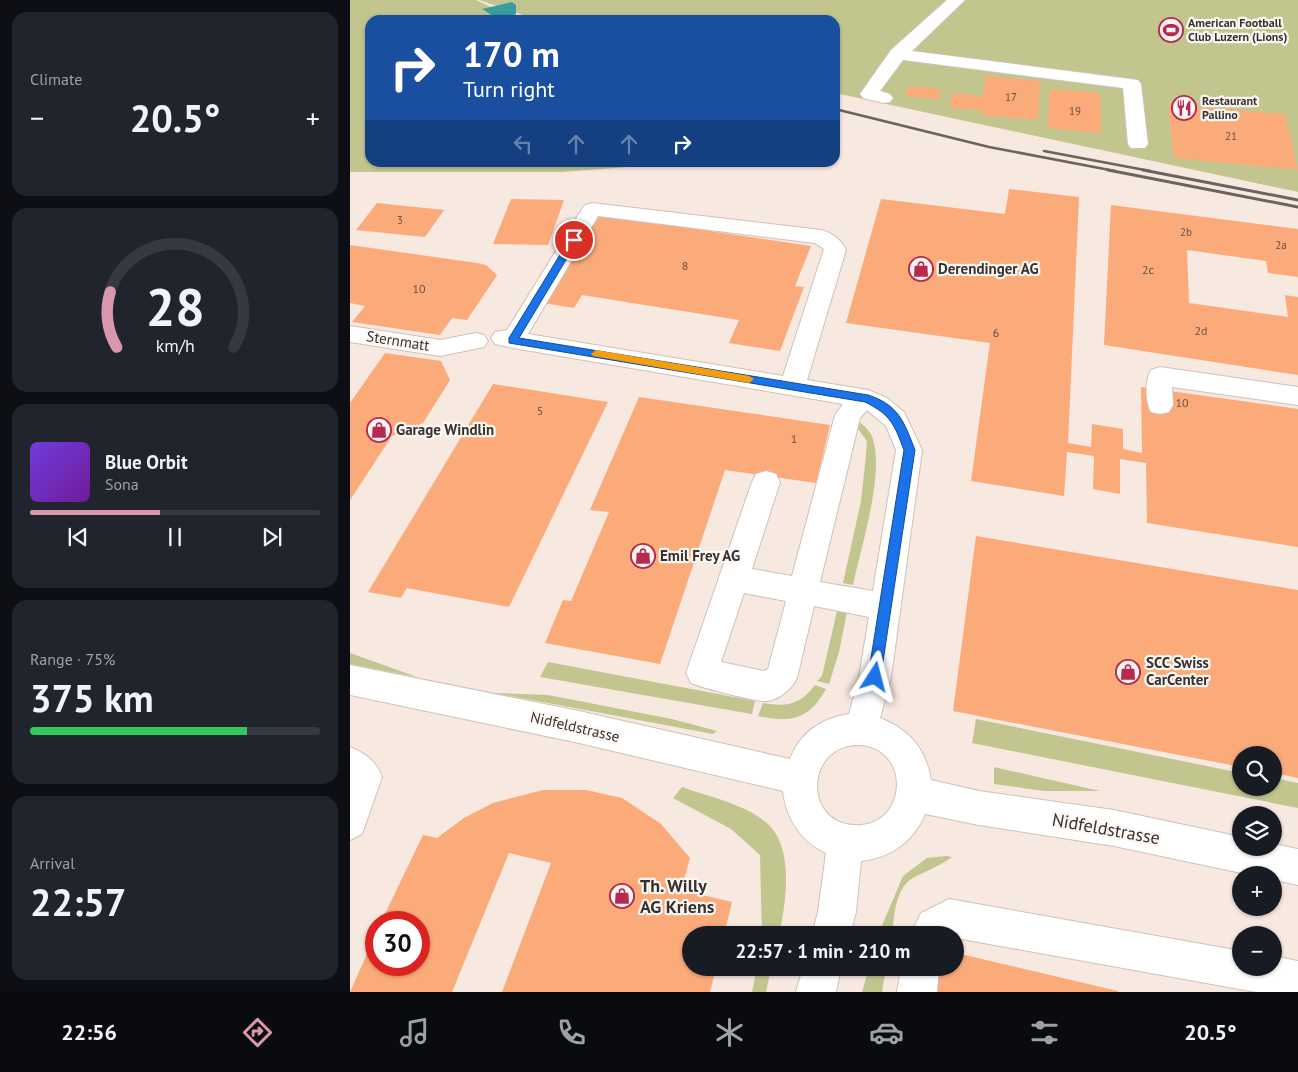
<!DOCTYPE html>
<html lang="en">
<head>
<meta charset="utf-8">
<style>
  :root { --surface:#171b24; --page:#20242c; --text:#f1f3f6; --muted:#9ea1a6; --line:#363941; --accent:#d898ab }
  body { margin:0; font-family:"PT Sans",sans-serif; background:var(--page); color:var(--text); height:100vh; display:flex; flex-direction:column; font-size:19px; white-space:nowrap }
  * { box-sizing:border-box; margin:0 }
  p { font-size:16px; color:var(--muted) }
  .icon { flex:none; width:28px; height:28px; fill:none; stroke:currentColor; stroke-width:2; stroke-linecap:round; stroke-linejoin:round }
  .map { position:relative; flex:1; overflow:hidden }
  .drawer { display:flex; flex-direction:column; gap:12px; padding:12px; background:#0d0f14; width:350px }
  .drawer>* { flex:none }
  .guide { position:absolute; left:15px; top:15px; width:475px; height:152px; border-radius:15px; box-shadow:0 1px 4px #0004; background:#1a4fa0; color:#fff; overflow:hidden }
  .tools { position:absolute; left:882px; top:746px; display:grid; gap:10px }
  .tools a { display:grid; place-items:center; width:50px; height:50px; border-radius:50%; background:var(--surface); box-shadow:0 1px 4px #0004; font-size:25px }
  .speed { position:absolute; left:15px; top:911px; display:flex; gap:10px; font-size:25px; font-weight:700; text-align:center }
  .speed>* { display:grid; place-content:center; width:65px; height:65px; border-radius:50%; background:var(--surface); box-shadow:0 1px 4px #0004; line-height:1 }
  .speed .limit { border:8px solid #d22; background:#fff; color:#111 }
  .pin { position:absolute; display:grid; place-items:center; width:42px; height:42px; color:#fff; margin:-21px; border:2px solid #fff; border-radius:50%; box-shadow:0 1px 5px #0007 }
  .me { position:absolute; width:55px; margin:-28px; rotate:9deg; stroke-linejoin:round; filter:drop-shadow(0 0 4px #0008) }
  .turn { display:flex; align-items:center; gap:18px; height:105px; padding:0 15px; font-size:22px }
  .turn .icon { width:65px; height:65px; stroke-width:2.5 }
  .turn b { display:block; font-size:35px; line-height:42px }
  .lanes { display:flex; align-items:center; height:48px; padding:0 15px; background:#0003; justify-content:center; gap:25px; direction:ltr }
  .lanes .off { opacity:.35 }
  .big { font-size:38px; font-weight:600; line-height:1.1 }
  .drawer .tile { flex:1; display:flex; flex-direction:column; justify-content:center; gap:8px; min-width:0; padding:0 18px; border-radius:15px; background:var(--page) }
  .drawer .dial { align-items:center; gap:0 }
  .dial svg { height:130px; overflow:visible; fill:none; stroke:var(--line); stroke-width:7; stroke-linecap:round; text-anchor:middle }
  .dial text { fill:var(--text); stroke:none }
  .song { display:flex; align-items:center; gap:15px }
  .cover { width:60px; height:60px; border-radius:8px; background:linear-gradient(135deg,hsl(260 70% 55%),hsl(280 70% 35%)) }
  .played { height:5px; border-radius:2px; background:linear-gradient(90deg,var(--accent) 45%,var(--line) 45%) }
  .keys { display:flex; justify-content:space-around; direction:ltr }
  .heat { display:flex; justify-content:space-between; align-items:center; font-size:28px; direction:ltr }
  .charge { height:8px; border-radius:4px; background:linear-gradient(90deg,#34c759 75%,var(--line) 0) }
  .trip { position:absolute; left:332px; top:926px; width:282px; height:50px; border-radius:25px; background:var(--surface); box-shadow:0 1px 4px #0004; font-weight:600; line-height:50px; text-align:center }
  .tab-bar { display:flex; height:80px; justify-content:space-around; align-items:center; background:#090b0e; color:var(--muted) }
  .tab-bar .icon { width:35px; height:35px }
  .tab-bar .selected { color:var(--accent) }
  .tab-bar b { font-size:22px; color:var(--text) }
  main { display:flex; flex:1; min-height:0 }
  .map>svg:first-child { display:block }
  .green { fill:#c2c68e }
  .water { fill:#399e9e }
  .building { fill:#fbaa7a }
  .lines { fill:none; stroke-linecap:round; stroke-linejoin:round }
  .minor-casing { stroke:#cfc1b9; stroke-width:2 }
  .minor { fill:#fff; fill-rule:evenodd }
  .rail-far1 { stroke:#6b635f; stroke-width:2.5 }
  .rail { stroke:#6b635f; stroke-width:3 }
  .route { fill:#1a73e8; stroke:#114b97 }
  .slow { fill:#f59e0b }
  .labels { text-anchor:middle; stroke-width:4.5; stroke-linejoin:round; paint-order:stroke }
  .far-number-label { font-size:11px; fill:#685042 }
  .far-poi-label { font-size:12px; font-weight:bold; fill:#37322f; stroke:#fdf7f4; text-anchor:start }
  .number-label { font-size:12px; fill:#685042 }
  .poi-label { font-size:15px; font-weight:bold; fill:#37322f; stroke:#fdf7f4; text-anchor:start }
  .street-label { font-size:15px; fill:#37322f; stroke:#fdf7f4 }
  .near-street-label { font-size:18px; fill:#37322f; stroke:#fdf7f4 }
  .near-poi-label { font-size:18px; font-weight:bold; fill:#37322f; stroke:#fdf7f4; text-anchor:start }
</style>
</head>
<body>
<main>
<section class="drawer">
<div class="tile"><p>Climate</p>
<div class="heat"><a>−</a><b class="big">20.5°</b><a>+</a></div>
</div>
<div class="tile dial"><svg viewBox="0 0 100 80">
<path d="M14 69A42 42 0 1 1 86 69"/>
<path d="M14 69A42 42 0 0 1 10 35" stroke="#d898ab"/>
<text x="50" y="56" font-size="32" font-weight="700">28</text>
<text x="50" y="72" font-size="11">km/h</text>
</svg></div>
<div class="tile">
<div class="song"><i class="cover"></i><div><b>Blue Orbit</b><p>Sona</p></div></div>
<div class="played"></div>
<div class="keys"><svg class="icon" aria-label="previous" viewBox="0 0 24 24"><path d="M18 5L8 12l10 7zM5 5v14"/></svg><svg class="icon" aria-label="pause" viewBox="0 0 24 24"><path d="M8 5v14M16 5v14"/></svg><svg class="icon" aria-label="next" viewBox="0 0 24 24"><path d="M6 5l10 7-10 7zM19 5v14"/></svg></div>
</div>
<div class="tile"><p>Range · 75%</p><b class="big">375 km</b><div class="charge"></div></div>
<div class="tile"><p>Arrival</p><b class="big">22:57</b></div>
</section>
<div class="map">
<svg width="948" height="992" viewBox="0 0 948 992">
  <rect width="100%" height="100%" fill="#f7e8e0"/>
  <g class="green">
    <polygon points="0,0 126,0 169,20 20,20 20,162 331,163 211,172 0,172"/>
    <polygon points="129,0 948,0 948,192 485,93 485,20 188,20"/>
    <path d="M508 421C515 426 520 431 523 439 534 476 511 547 503 585L493 583 511 501 516 455 517 441 505 425Z"/>
    <polygon points="487,611 497,612 489,652 479,684 467,681 472,676"/>
    <polygon points="0,653 67,677 0,664"/>
    <polygon points="198,662 405,701 402,714 190,677"/>
    <path d="M465 685 476 689C459 720 440 723 408 716L413 703C437 707 450 705 465 685Z"/>
    <polygon points="144,693 198,695 322,719 367,731 363,734"/>
    <polygon points="626,719 891,773 891,788 924,788 924,778 948,783 948,808 622,743"/>
    <polygon points="644,767 750,791 694,791 644,784"/>
    <path d="M332 787C359 797 397 804 419 825 444 850 436 903 429 935H412L410 855 381 829 323 798Z"/>
    <path d="M596 856 602 857C589 867 574 871 560 880 545 891 544 918 542 935H528L553 876 577 858Z"/>
    <polygon points="407,968 421,968 416,992 402,992"/>
    <polygon points="519,968 536,968 532,992 512,992"/>
  </g>
  <path class="water" d="M162 2 166 5V14C147 24 148 18 132 9Z"/>
  <g class="building">
    <polygon points="636,76 690,81 688,120 631,115 632,110 600,108 603,93 633,96"/>
    <polygon points="558,86 590,89 589,99 556,96"/>
    <polygon points="700,89 750,93 751,133 698,128"/>
    <polygon points="818,104 935,114 948,170 824,158"/>
    <polygon points="659,189 729,197 718,443 741,447 742,424 773,429 773,449 792,453 791,387 948,409 948,547 797,523 796,463 770,459 770,494 743,489 744,456 717,452 714,496 621,481 640,343 496,323 531,199 655,214"/>
    <polygon points="161,199 214,200 198,245 143,244"/>
    <polygon points="27,203 94,210 75,237 6,230"/>
    <polygon points="761,205 948,229 948,277 918,273 916,261 837,250 839,303 938,317 935,295 948,297 948,375 754,345"/>
    <polygon points="250,215 461,246 445,286 454,287 430,351 379,343 389,320 232,295 224,308 193,303"/>
    <polygon points="0,245 127,263 136,265 147,275 117,320 102,318 90,335 2,322 15,306 0,303"/>
    <polygon points="35,353 91,361 100,380 73,423 42,436 0,500 0,403"/>
    <polygon points="143,384 258,402 159,607 57,588 51,598 18,592"/>
    <polygon points="289,397 480,425 466,483 375,470 310,664 195,643 213,600 221,601 259,512 240,510"/>
    <polygon points="626,536 948,590 948,778 924,773 924,755 891,755 891,767 603,711"/>
    <polygon points="193,790 236,790 272,798 311,824 340,858 331,890 382,902 374,935 341,935 341,968 366,968 360,992 152,992 201,863 159,853 102,992 0,992 26,934 26,965 69,965 69,922 31,922 73,835 87,838 114,818 143,803"/>
    <polygon points="606,953 768,991 768,992 584,992 587,968 606,968"/>
  </g>
  <g class="lines">
    <defs>
      <g id="minor">
        <polygon points="597,0 615,0 562,51 788,80 791,84 798,144 795,148 781,148 778,144 773,88 553,60 530,91 540,94 543,98 540,102 534,103 513,98 510,94 541,50"/>
        <path d="M242 203 471 230C482 233 491 239 496 250L457 380 518 390 537 398 554 412 572 450 541 677 530 718C559 729 576 749 581 780L629 791 764 810 891 837V848H924V844L948 849V885L924 880V875H901L764 846 629 825 575 814C564 841 541 858 511 861L506 912 500 935H462L468 912 476 853C451 842 436 818 433 791L229 743 0 695V665L229 711 440 759C450 733 471 718 499 714L509 677 519 617 464 606 447 678C442 689 430 699 417 701 406 702 353 688 341 683L336 673 402 482 406 474 416 471 426 474 430 482 402 569 442 576 485 415 493 404 163 348 145 344 141 338 145 332 157 330 232 209 235 205ZM248 216 465 243 474 249 433 376 178 334ZM517 410 536 426 546 450 523 591 470 582 510 418ZM394 593 436 601 418 669 414 671 371 662ZM511 745C563 750 557 829 503 825 451 821 457 742 511 745Z"/>
        <polygon points="0,326 90,340 126,333 134,335 138,341 134,347 90,356 0,342"/>
        <path d="M810 367 948 387V405L822 387 823 405 819 412 810 414 801 412C795 401 795 380 801 370Z"/>
        <path d="M0 747C16 754 26 761 32 777L12 834 0 840Z"/>
        <polygon points="599,899 891,951 891,968 924,968 924,956 948,961 948,992 906,992 606,938 606,935 560,935 571,913"/>
        <polygon points="453,968 491,968 486,992 446,992"/>
        <polygon points="551,968 589,968 587,992 547,992"/>
      </g>
    </defs>
    <use href="#minor" class="minor-casing"/>
    <use href="#minor" class="minor"/>
    <g class="rail-far1">
      <polyline points="485,109 639,147 765,171"/>
      <polyline points="694,151 800,171"/>
    </g>
    <g class="rail">
      <polyline points="758,170 948,207"/>
      <polyline points="793,170 948,200"/>
    </g>
  </g>
  <path class="route" d="M224 237 228 240 169 338 518 395C549 405 554 422 565 450L530 681 525 683 520 681 518 677 554 450C544 424 541 415 515 402L159 343V338L219 240Z"/>
  <polygon class="slow" points="246,350 399,376 404,379 399,383 243,356 241,354"/>
  <defs>
    <symbol id="stadium-ring" viewBox="-11 -11 22 22"><circle r="9.5" fill="#fdf7f4" stroke="#b9294f" stroke-width="1.5"/><path d="M0-5a6.5 5 0 1 0 0 10a6.5 5 0 1 0 0-10ZM-3.5-1.8h7v3.6h-7Z" fill="#b9294f"/></symbol>
    <symbol id="restaurant-ring" viewBox="-11 -11 22 22"><circle r="9.5" fill="#fdf7f4" stroke="#b9294f" stroke-width="1.5"/><path d="M-5-6h1v4h1v-4h1v4h1v-4h1v5L-1.5 .5V6h-2V.5L-5-1ZM5-6V6H3V1.5H1.5Q1.5-4 5-6Z" fill="#b9294f"/></symbol>
    <symbol id="shop-ring" viewBox="-11 -11 22 22"><circle r="9.5" fill="#fdf7f4" stroke="#b9294f" stroke-width="1.5"/><path d="M-5-2.5h2.3a2.7 3.5 0 0 1 5.4 0H5L5.5 6h-11ZM-1.5-2.5h3a1.5 2.3 0 0 0-3 0Z" fill="#b9294f"/></symbol>
  </defs>
  <g fill-rule="evenodd">
    <use href="#stadium-ring" x="807" y="16" width="28" height="28"/>
    <use href="#restaurant-ring" x="820" y="94" width="28" height="28"/>
    <use href="#shop-ring" x="557" y="255" width="28" height="28"/>
    <use href="#shop-ring" x="15" y="416" width="28" height="28"/>
    <use href="#shop-ring" x="279" y="542" width="28" height="28"/>
    <use href="#shop-ring" x="764" y="658" width="28" height="28"/>
    <use href="#shop-ring" x="258" y="882" width="28" height="28"/>
  </g>
  <g class="labels">
    <g class="far-number-label">
      <text x="661" y="101">17</text>
      <text x="725" y="115">19</text>
      <text x="881" y="140">21</text>
      <text x="50" y="224">3</text>
      <text x="836" y="236">2b</text>
      <text x="931" y="249">2a</text>
    </g>
    <g class="far-poi-label">
      <text x="838" y="27">American Football<tspan x="838" dy="14">Club Luzern (Lions)</tspan></text>
      <text x="852" y="105">Restaurant<tspan x="852" dy="14">Pallino</tspan></text>
    </g>
    <g class="number-label">
      <text x="335" y="270">8</text>
      <text x="798" y="274">2c</text>
      <text x="69" y="293">10</text>
      <text x="851" y="335">2d</text>
      <text x="646" y="337">6</text>
      <text x="832" y="407">10</text>
      <text x="190" y="415">5</text>
      <text x="444" y="443">1</text>
    </g>
    <g class="poi-label">
      <text x="588" y="274">Derendinger AG</text>
      <text x="46" y="435">Garage Windlin</text>
      <text x="310" y="561">Emil Frey AG</text>
      <text x="796" y="668">SCC Swiss<tspan x="796" dy="17">CarCenter</tspan></text>
    </g>
    <g class="street-label">
      <text transform="translate(48 341) rotate(9)" y="5">Sternmatt</text>
      <text transform="translate(225 727) rotate(13)" y="5">Nidfeldstrasse</text>
    </g>
    <g class="near-street-label">
      <text transform="translate(756 829) rotate(10)" y="6">Nidfeldstrasse</text>
    </g>
    <g class="near-poi-label">
      <text x="290" y="892">Th. Willy<tspan x="290" dy="21">AG Kriens</tspan></text>
    </g>
  </g>
</svg>
<div class="tools">
<a><svg class="icon" aria-label="search" viewBox="0 0 24 24"><circle cx="10" cy="10" r="6"/><path d="M15 15l6 6"/></svg></a>
<a><svg class="icon" aria-label="layers" viewBox="0 0 24 24"><path d="M12 4l9 5-9 5-9-5zM3 14l9 5 9-5"/></svg></a>
<a>+</a>
<a>−</a>
</div>
<div class="speed"><div class="limit">30</div></div>
<div class="pin" style="left:224px;top:240px;background:#d93025"><svg class="icon" aria-label="arrive" viewBox="0 0 24 24"><path d="M6 21V4h12l-3 4 3 4H6"/></svg></div>
<svg class="me" style="left:525px;top:677px" viewBox="-20 -20 40 40"><path d="M0-17L14 15 0 8-14 15z" fill="#1a73e8" stroke="#fff" stroke-width="4"/></svg>
<div class="trip">22:57 · 1 min · 210 m</div>
<div class="guide">
<div class="turn"><svg class="icon" aria-label="right" viewBox="0 0 24 24"><path d="M7 20v-9h11M14 6l5 5-5 5"/></svg><div><b>170 m</b>Turn right</div></div>
<div class="lanes"><svg class="icon off" aria-label="left" viewBox="0 0 24 24"><path d="M17 20v-9H6M10 6l-5 5 5 5"/></svg><svg class="icon off" aria-label="ahead" viewBox="0 0 24 24"><path d="M12 20V5M6 11l6-6 6 6"/></svg><svg class="icon off" aria-label="ahead" viewBox="0 0 24 24"><path d="M12 20V5M6 11l6-6 6 6"/></svg><svg class="icon" aria-label="right" viewBox="0 0 24 24"><path d="M7 20v-9h11M14 6l5 5-5 5"/></svg></div>
</div>
</div>
</main>
<nav class="tab-bar">
<b>22:56</b>
<svg class="icon selected" aria-label="directions" viewBox="0 0 24 24"><path d="M12 3l9 9-9 9-9-9zM9 14v-3h6M13 9l2 2-2 2"/></svg>
<svg class="icon" aria-label="music" viewBox="0 0 24 24"><path d="M9 18V5l10-2v13"/><circle cx="6" cy="18" r="3"/><circle cx="16" cy="16" r="3"/></svg>
<svg class="icon" aria-label="phone" viewBox="0 0 24 24"><path d="M5 4h4l2 5-3 2q2 4 5 5l2-3 5 2v4C11 20 4 13 5 4z"/></svg>
<svg class="icon" aria-label="climate" viewBox="0 0 24 24"><path d="M12 3v18M4 7l16 10M4 17L20 7"/></svg>
<svg class="icon" aria-label="car" viewBox="0 0 24 24"><path d="M5 17H2v-5l4-1 3-4h7l3 4 3 1v5h-3M9 17h6M6 11h13"/><circle cx="7" cy="17" r="2"/><circle cx="17" cy="17" r="2"/></svg>
<svg class="icon" aria-label="filters" viewBox="0 0 24 24"><path d="M4 7h16M4 17h16"/><circle cx="9" cy="7" r="2"/><circle cx="15" cy="17" r="2"/></svg>
<b>20.5°</b>
</nav>
</body>
</html>
